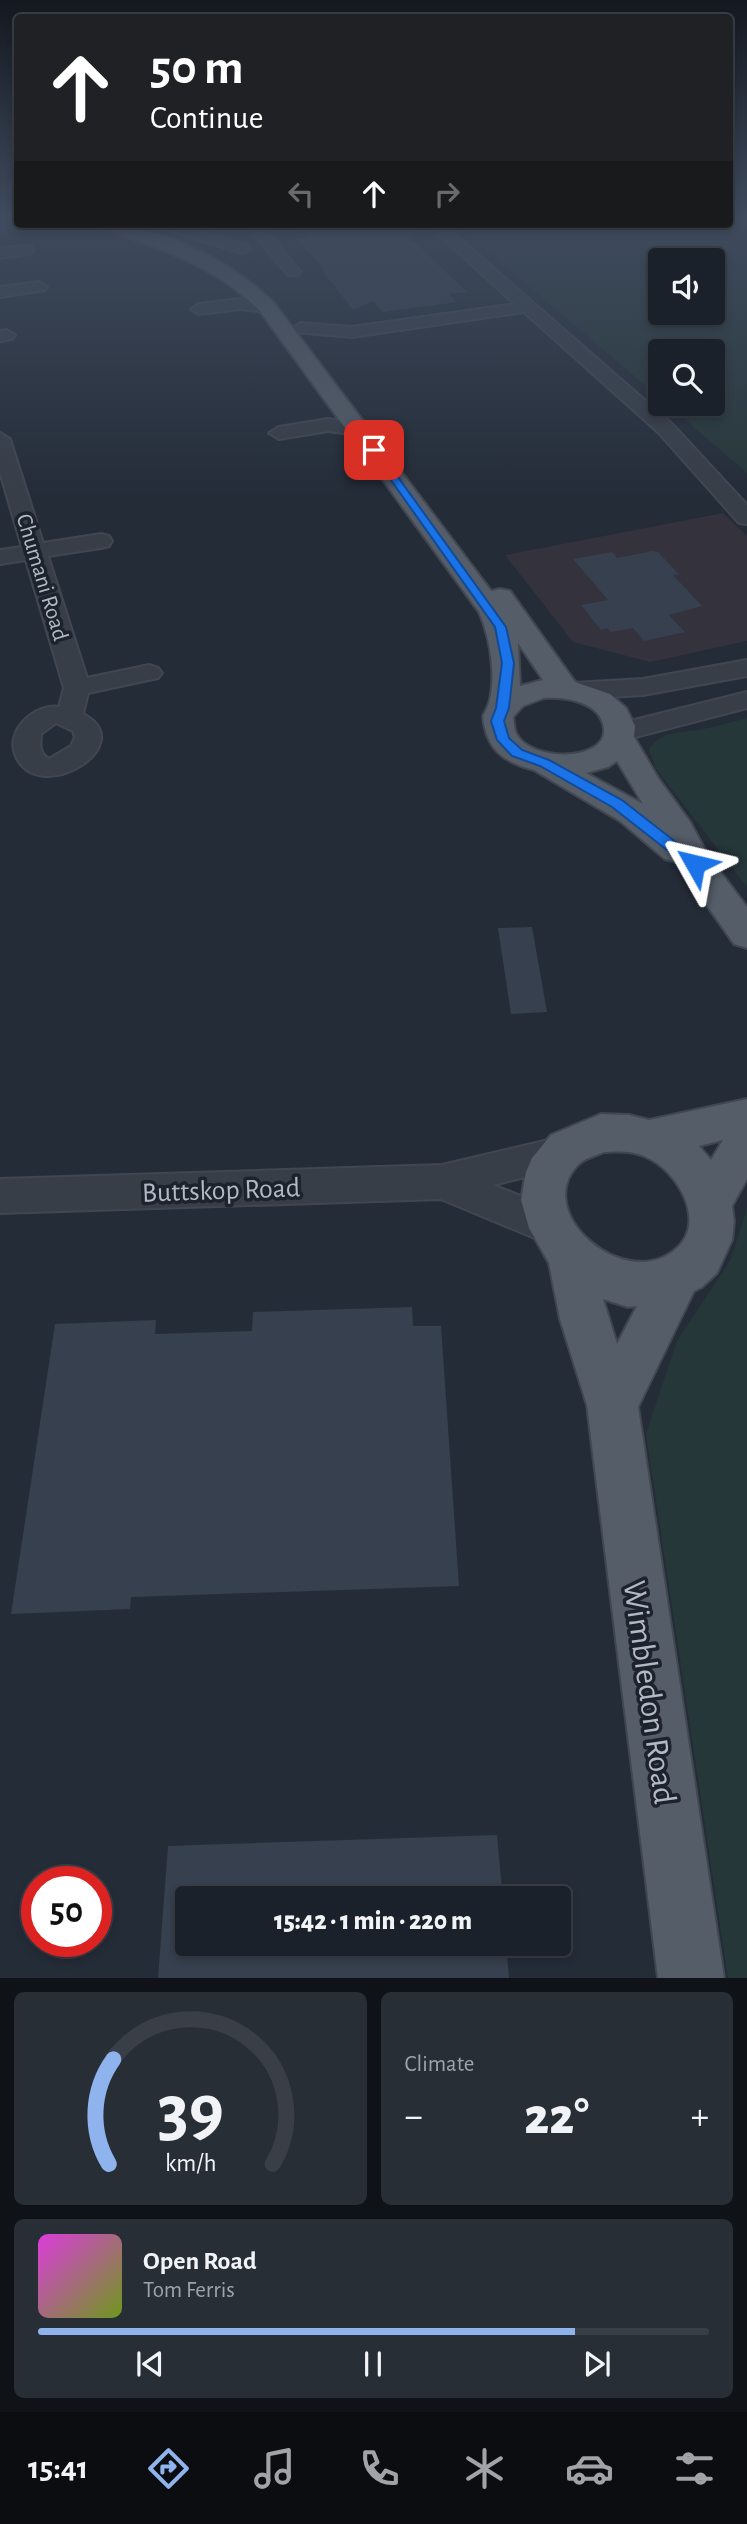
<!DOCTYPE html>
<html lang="en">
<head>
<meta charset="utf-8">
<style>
  :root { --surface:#1b212a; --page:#282e36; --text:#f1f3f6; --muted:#a0a3a8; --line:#393e47; --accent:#8eb3ed }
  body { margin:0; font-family:"Alegreya Sans",sans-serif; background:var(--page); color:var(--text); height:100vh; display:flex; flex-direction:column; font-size:26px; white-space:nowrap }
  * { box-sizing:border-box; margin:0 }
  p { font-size:23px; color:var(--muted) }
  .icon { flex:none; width:38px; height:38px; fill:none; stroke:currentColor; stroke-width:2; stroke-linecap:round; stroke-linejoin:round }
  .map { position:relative; height:1978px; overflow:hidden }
  .details { display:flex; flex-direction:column; gap:14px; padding:14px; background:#0f1217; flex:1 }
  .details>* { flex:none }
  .guide { position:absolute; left:14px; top:14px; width:719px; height:214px; border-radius:7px; box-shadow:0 4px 10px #0003,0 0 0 2px var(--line); background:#202124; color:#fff; overflow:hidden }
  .controls { position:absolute; left:648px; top:248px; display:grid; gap:14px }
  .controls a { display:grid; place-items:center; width:77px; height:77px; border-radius:7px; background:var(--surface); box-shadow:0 4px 10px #0003,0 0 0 2px var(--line); font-size:35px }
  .speed { position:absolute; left:21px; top:1866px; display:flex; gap:14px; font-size:35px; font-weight:700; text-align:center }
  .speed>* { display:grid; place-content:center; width:91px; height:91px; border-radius:50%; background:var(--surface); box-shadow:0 4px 10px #0003,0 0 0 2px var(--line); line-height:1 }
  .speed .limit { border:10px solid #d22; background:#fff; color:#111 }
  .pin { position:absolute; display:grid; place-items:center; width:60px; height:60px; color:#fff; margin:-30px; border-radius:14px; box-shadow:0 4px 10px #0006 }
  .me { position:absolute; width:77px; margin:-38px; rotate:307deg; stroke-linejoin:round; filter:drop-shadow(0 0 5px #0008) }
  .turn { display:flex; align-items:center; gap:24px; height:147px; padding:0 21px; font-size:32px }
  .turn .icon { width:91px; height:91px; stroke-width:2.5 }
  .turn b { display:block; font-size:49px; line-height:60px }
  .lanes { display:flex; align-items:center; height:66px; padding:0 21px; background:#0003; justify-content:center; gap:35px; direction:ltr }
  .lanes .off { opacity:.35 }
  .big { font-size:52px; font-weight:800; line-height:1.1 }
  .details .tile { flex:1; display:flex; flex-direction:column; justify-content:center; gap:10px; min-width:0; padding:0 24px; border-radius:10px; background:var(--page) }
  .details .dial { align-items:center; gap:0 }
  .dial svg { height:182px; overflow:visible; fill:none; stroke:var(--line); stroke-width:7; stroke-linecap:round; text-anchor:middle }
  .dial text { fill:var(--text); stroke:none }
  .song { display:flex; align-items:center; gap:21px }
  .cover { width:84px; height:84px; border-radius:10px; background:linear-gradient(135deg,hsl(300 70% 55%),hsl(80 70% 35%)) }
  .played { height:7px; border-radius:4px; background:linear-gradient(90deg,var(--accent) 80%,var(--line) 80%) }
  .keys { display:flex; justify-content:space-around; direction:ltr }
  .heat { display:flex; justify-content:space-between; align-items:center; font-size:38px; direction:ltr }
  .details .tiles { flex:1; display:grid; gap:14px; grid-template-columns:1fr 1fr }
  .tile:last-child { grid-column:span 2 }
  .trip { position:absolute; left:175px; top:1886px; width:396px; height:70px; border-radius:7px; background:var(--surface); box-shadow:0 4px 10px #0003,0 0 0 2px var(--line); font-weight:800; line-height:70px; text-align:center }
  .tab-bar { display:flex; height:112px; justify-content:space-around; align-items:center; background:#0b0d11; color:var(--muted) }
  .tab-bar .icon { width:49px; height:49px }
  .tab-bar .current { color:var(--accent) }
  .tab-bar b { font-size:32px; color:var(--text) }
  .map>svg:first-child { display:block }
  .medical { fill:#33323d }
  .green { fill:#263739; fill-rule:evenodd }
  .building { fill:#36404e }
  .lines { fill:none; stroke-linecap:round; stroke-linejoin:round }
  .minor-casing { stroke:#404751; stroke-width:4 }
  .major-casing { stroke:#404751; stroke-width:4 }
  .minor { fill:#373e48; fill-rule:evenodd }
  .major { fill:#555d68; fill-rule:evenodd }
  .route { fill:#1a73e8; stroke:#114b97; stroke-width:2 }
  .labels { text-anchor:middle; stroke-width:7; stroke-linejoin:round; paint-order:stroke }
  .far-street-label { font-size:23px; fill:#b2b9c4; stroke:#1d232d }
  .street-label { font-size:28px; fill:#b2b9c4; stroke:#1d232d }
  .near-street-label { font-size:33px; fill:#b2b9c4; stroke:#1d232d }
</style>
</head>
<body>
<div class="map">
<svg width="747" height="1978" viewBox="0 0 747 1978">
  <rect width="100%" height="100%" fill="#242c38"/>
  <polygon class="medical" points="723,513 747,536 747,641 650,662 573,642 505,555"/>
  <g class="green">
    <path d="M730 220H747V473L667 404H712V352H660V398L456 224H730ZM660 261H712V313H660Z"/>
    <path d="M747 718V887L656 769 649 749C662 731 679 733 698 730 715 727 731 722 747 718Z"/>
    <polygon points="747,1209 747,1978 728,1978 646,1434 677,1341 730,1261"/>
  </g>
  <g class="building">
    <polygon points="297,224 411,224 412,240 467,292 449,294 457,302 383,312 373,301 353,310 321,269 323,268 297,239 309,237"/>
    <polygon points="652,551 658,552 679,574 673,575 702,606 669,615 685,632 644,641 633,628 611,632 607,628 601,630 581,605 608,600 573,559 612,552 617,558"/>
    <polygon points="532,927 547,1012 511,1014 498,928"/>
    <polygon points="412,1307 413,1326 441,1326 459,1586 131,1597 130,1609 11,1614 55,1324 156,1320 155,1334 252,1331 253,1312"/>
    <polygon points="497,1835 503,1899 187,1899 187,1944 506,1944 509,1978 158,1978 168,1846"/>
  </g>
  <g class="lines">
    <defs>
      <g id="minor">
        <polygon points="158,224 180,224 248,246 250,249 243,253 238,252 160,227"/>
        <polygon points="246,224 261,224 298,269 301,272 298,275 288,275"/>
        <polygon points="427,224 443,224 673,425 747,505 747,524 739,523 659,433 524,312 352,337 295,332 293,328 301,323 352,327 515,304"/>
        <polygon points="27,246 32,247 34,250 32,253 0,258 0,248"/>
        <polygon points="39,282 47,287 45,290 0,297 0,287"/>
        <polygon points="239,299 267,302 275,307 267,312 239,309 199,314 191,309 199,304"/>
        <polygon points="6,330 15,335 12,339 0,341 0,331"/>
        <polygon points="328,419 359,423 369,429 359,435 328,431 279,439 269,433 279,427"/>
        <path d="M0 433 10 439 43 543 101 534 109 536 112 541 109 546 101 548 48 556 87 678 149 665 158 668 162 673 158 678 88 693 83 714C143 745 36 810 15 754 6 730 35 703 59 707L64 688 26 560 0 564V550L22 547 0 472ZM56 723 73 731 75 737 71 746 49 759C39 753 40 745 41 734Z"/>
        <polygon points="747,660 747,676 643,695 574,699 565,697 561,691 565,685 574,683 643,679"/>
        <polygon points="747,692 747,708 620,741 610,738 607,732 610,726"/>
        <polygon points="561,1137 574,1141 580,1153 574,1165 493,1185 563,1213 569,1226 563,1239 549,1244 441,1199 0,1213 0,1179 442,1165"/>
      </g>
      <g id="major">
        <path d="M98 224C159 224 231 261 274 303L491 591 500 589 510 591 575 682 610 694 626 708 635 726 634 737 658 778 690 822 709 857 747 907V948L734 944 677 862 665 859 620 821 534 770C503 762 486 749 483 716 500 690 491 639 479 612L260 311C216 266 159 247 100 228ZM518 643 543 680 520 686ZM544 698C564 697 597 701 603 724 605 731 604 739 598 744 581 761 527 757 516 733 514 729 514 722 513 717L523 706ZM617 761 643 804 586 773 608 767Z"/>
        <path d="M747 1099V1179L732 1206 734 1221 732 1240 717 1273 702 1287 694 1291 638 1407 724 1978H658L587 1405 560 1319 549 1263 529 1228 521 1200 526 1172 532 1158 551 1135 601 1114 629 1115 649 1120ZM723 1140 711 1160 699 1146ZM604 1152C618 1151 634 1151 646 1157 677 1170 707 1221 677 1248 626 1295 528 1211 580 1163 586 1158 597 1155 604 1152ZM603 1299 628 1307 637 1306 617 1344Z"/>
      </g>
    </defs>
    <use href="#minor" class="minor-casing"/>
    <use href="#major" class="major-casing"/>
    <use href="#minor" class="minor"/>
    <use href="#major" class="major"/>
  </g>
  <linearGradient id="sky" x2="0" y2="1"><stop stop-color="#14181f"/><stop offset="0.44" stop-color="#3f4b5e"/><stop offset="1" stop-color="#3f4b5e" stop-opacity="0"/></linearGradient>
  <rect width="747" height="496" fill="url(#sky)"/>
  <polygon class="route" points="371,448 377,448 506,627 514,663 509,708 504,721 509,738 522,750 549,760 622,800 700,861 702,864 700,868 690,868 612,807 540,766 512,756 497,740 491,721 496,708 502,663 495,627 371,452"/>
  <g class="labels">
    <g class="far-street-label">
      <text transform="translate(43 577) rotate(73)" y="8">Chumani Road</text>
    </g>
    <g class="street-label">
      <text transform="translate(221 1189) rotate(-2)" y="10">Buttskop Road</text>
    </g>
    <g class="near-street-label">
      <text transform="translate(651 1692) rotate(82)" y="12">Wimbledon Road</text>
    </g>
  </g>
</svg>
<div class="controls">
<a><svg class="icon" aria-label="sound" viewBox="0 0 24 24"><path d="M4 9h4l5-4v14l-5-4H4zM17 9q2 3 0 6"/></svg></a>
<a><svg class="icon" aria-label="search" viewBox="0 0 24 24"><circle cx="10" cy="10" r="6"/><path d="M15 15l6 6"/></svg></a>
</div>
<div class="speed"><div class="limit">50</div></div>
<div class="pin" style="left:374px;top:450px;background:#d93025"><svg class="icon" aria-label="arrive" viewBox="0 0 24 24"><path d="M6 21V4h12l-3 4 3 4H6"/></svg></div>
<svg class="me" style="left:695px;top:864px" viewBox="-20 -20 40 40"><path d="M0-17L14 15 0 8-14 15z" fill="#1a73e8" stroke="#fff" stroke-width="4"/></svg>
<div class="trip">15:42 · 1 min · 220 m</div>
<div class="guide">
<div class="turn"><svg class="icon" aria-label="ahead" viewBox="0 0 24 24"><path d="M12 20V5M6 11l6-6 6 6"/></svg><div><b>50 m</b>Continue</div></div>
<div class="lanes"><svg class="icon off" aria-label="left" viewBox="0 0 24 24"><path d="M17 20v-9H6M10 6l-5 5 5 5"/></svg><svg class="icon" aria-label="ahead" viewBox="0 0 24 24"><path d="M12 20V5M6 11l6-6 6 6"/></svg><svg class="icon off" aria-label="right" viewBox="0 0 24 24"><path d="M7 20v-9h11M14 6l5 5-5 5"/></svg></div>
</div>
</div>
<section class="details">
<div class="tiles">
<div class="tile dial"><svg viewBox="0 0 100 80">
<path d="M14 69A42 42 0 1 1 86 69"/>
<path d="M14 69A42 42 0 0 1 16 23" stroke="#8eb3ed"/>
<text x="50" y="56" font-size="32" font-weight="700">39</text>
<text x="50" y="72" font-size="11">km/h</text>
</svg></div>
<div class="tile"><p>Climate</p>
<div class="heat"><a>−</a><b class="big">22°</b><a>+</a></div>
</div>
<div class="tile">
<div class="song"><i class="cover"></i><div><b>Open Road</b><p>Tom Ferris</p></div></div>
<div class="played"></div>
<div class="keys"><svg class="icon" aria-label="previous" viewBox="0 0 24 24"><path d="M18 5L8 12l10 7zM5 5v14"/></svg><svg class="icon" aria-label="pause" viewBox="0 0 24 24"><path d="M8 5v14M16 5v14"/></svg><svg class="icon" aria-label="next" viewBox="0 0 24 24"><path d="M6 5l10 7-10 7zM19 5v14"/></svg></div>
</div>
</div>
</section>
<nav class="tab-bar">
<b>15:41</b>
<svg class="icon current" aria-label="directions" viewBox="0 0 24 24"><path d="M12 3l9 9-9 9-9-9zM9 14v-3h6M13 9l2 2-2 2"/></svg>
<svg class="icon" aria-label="music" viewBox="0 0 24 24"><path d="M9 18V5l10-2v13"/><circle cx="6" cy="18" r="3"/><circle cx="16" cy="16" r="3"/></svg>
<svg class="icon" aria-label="phone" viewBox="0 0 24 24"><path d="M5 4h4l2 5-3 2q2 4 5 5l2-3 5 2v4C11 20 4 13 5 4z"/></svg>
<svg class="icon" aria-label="climate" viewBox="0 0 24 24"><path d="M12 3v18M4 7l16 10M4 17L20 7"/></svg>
<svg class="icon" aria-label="car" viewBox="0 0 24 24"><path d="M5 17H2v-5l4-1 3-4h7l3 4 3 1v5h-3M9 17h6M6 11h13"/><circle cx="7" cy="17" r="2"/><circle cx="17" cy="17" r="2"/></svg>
<svg class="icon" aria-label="filters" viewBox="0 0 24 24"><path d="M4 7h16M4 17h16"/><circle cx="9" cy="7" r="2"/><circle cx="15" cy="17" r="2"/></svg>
</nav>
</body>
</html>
